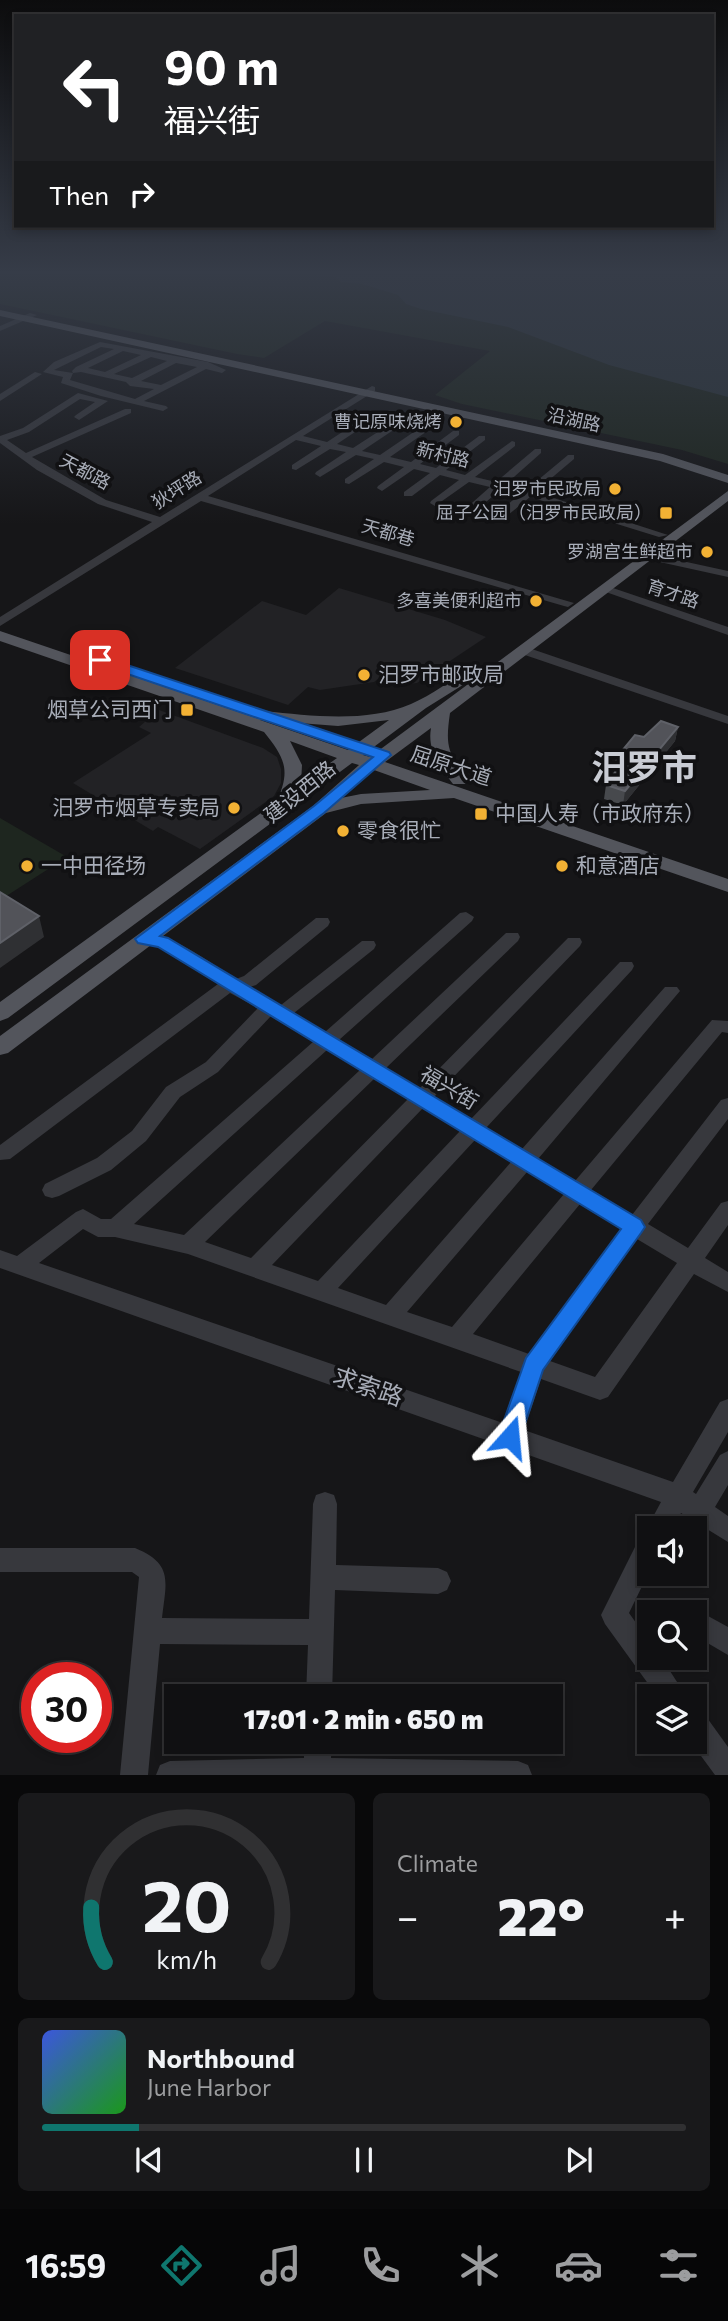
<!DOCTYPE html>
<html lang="en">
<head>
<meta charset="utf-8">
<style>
  :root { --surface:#101012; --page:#19191b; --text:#f1f3f6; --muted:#9c9d9f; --line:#303032; --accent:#0f766e }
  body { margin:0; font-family:Commissioner,"Noto Sans SC",sans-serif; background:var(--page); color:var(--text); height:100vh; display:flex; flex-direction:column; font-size:26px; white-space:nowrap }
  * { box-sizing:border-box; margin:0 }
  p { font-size:23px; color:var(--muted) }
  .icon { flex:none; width:38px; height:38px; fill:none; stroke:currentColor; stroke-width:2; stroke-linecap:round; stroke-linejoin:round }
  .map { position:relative; height:1775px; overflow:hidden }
  .sheet { display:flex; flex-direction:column; gap:18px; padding:18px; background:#09090a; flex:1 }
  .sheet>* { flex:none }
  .hud { position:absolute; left:14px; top:14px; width:700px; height:214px; border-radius:0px; box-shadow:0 4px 10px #0003,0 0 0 2px var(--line); background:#202124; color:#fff; overflow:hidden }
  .buttons { position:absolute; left:637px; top:1516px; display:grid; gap:14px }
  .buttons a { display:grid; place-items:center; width:70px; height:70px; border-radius:0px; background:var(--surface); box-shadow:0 4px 10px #0003,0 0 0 2px var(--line); font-size:35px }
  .speed { position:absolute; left:21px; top:1662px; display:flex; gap:14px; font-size:35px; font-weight:700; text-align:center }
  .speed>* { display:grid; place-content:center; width:91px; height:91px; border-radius:50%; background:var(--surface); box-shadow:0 4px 10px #0003,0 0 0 2px var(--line); line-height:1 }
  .speed .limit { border:10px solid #d22; background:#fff; color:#111 }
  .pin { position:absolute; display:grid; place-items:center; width:60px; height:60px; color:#fff; margin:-30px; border-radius:14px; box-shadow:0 4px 10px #0006 }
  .me { position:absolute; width:77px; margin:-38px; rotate:18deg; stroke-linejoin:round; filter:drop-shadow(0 0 5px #0008) }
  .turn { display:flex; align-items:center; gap:24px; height:147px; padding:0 35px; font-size:32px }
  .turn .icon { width:91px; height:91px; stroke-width:2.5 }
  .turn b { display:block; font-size:49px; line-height:60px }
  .then { display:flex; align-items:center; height:66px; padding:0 35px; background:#0003; gap:14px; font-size:26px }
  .big { font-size:52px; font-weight:800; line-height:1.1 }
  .sheet .tile { flex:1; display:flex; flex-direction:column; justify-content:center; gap:10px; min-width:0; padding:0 24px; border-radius:10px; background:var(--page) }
  .sheet .dial { align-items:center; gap:0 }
  .dial svg { height:182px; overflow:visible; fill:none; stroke:var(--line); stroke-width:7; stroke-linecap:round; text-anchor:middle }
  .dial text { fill:var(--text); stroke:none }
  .song { display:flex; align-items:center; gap:21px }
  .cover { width:84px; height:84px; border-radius:10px; background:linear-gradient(135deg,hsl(230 70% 55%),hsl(120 70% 35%)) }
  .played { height:7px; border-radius:4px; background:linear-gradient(90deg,var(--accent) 15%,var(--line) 15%) }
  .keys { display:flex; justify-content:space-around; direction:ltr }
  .heat { display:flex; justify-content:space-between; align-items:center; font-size:38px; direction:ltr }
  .sheet .tiles { flex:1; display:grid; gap:18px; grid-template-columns:1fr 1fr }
  .tile:last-child { grid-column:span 2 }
  .trip { position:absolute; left:164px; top:1684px; width:399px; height:70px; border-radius:0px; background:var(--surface); box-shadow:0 4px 10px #0003,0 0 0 2px var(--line); font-weight:800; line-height:70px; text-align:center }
  .tabs { display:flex; height:112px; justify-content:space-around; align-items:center; background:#060607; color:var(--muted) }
  .tabs .icon { width:49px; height:49px }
  .tabs .current { color:var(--accent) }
  .tabs b { font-size:32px; color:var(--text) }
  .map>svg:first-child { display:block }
  .built { fill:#222225 }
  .green { fill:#1e261f }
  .water { fill:#2c353c }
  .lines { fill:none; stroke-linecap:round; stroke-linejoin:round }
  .minor { fill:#37383d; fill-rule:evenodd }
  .major { fill:#53555c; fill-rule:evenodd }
  .wall { fill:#47494d }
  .shaded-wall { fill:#2f3033 }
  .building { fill:#525359; stroke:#5f6168; stroke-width:2 }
  .route { fill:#1a73e8; stroke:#114b97; stroke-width:2 }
  .poi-dot { fill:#f2b134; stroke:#111113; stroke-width:2.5 }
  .labels { text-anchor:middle; stroke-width:7; stroke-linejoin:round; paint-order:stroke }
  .far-street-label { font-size:18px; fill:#a8adb8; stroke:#111113 }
  .far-poi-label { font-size:18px; fill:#a8adb8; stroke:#111113; text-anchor:end }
  .poi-label { font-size:21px; fill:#a8adb8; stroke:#111113; text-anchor:start }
  .street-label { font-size:21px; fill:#a8adb8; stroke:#111113 }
  .near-street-label { font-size:24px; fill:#a8adb8; stroke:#111113 }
  .town-label { font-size:35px; font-weight:bold; fill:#c9ccd4; stroke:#111113 }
</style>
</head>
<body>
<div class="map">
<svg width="728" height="1775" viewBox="0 0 728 1775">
  <rect width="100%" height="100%" fill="#161618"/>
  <g class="built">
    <polygon points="339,588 445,620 486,637 417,683 401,685 378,679 374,682 320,690 308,687 288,705 175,668 262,601 306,615"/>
    <polygon points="159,710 263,748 277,757 281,769 281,783 274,796 200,849 158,827 153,831 73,783 151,733 139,727"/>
  </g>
  <g class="green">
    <polygon points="0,275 728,275 728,464 682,450 462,404 435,395 490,351 325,321 264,358 237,354 0,304"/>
    <polygon points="0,818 67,857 0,900"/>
  </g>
  <polygon class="water" points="315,275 728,275 728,397 609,365 508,327 421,309 406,304 398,295 362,284 341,282 336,277"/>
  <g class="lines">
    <g class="minor">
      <polygon points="30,313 37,315 0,331 0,326"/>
      <path d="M100 342 208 362 226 370 222 373 206 369 144 401 166 406 168 408 163 411 101 396 61 383 63 377 43 372 54 362ZM101 347 114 349 76 367 72 371 73 373 81 372 126 382 130 386 154 389 135 399 70 380 73 373 54 370ZM123 351 141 355 105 372 88 368ZM151 357 167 361 132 378 114 374ZM176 363 197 367 161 385 141 381Z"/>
      <polygon points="35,372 42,374 0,401 0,394"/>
      <polygon points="372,386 375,387 375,391 303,436 327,442 373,412 379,412 379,416 337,444 353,448 401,417 407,417 407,421 362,451 380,455 427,423 433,423 433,427 390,457 411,462 453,431 459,431 459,435 420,464 436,468 479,436 485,436 485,440 446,470 465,475 512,441 515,442 515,446 475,477 496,482 535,449 541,449 541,453 505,485 526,490 568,455 574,455 574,459 535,492 668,535 659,537 530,497 502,520 494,520 494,516 520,494 500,490 472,514 464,514 464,510 490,487 469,482 435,506 430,503 431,501 459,480 440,475 412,496 404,496 404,492 430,473 414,469 382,491 377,488 378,486 404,467 384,462 349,484 345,483 345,479 374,459 356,455 320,477 315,474 316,472 346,452 330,449 296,470 292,469 292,465 321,446 296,440 208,496 574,603 568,607 564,606 201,501 0,626 0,617 152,522 98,504 37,470 0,443 0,436 23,428 78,393 108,401 79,420 74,417 76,415 95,402 80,399 29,432 7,440 26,453 125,409 131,409 131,413 32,457 106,500 160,517"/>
      <polygon points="650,554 728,571 728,577 646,559 646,555"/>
      <polygon points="607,586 728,627 728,635 603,591 603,587"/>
      <polygon points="523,646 728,716 728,724 519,653 519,647"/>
      <path d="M466 912 474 917 472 921 339 1040 372 1059 506 933H518L520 937 518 941 386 1068 420 1088 568 938H580L582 942 580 946 434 1097 471 1119 620 962H632L634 966 632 970 486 1128 522 1149 665 987H677L680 991 538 1159 575 1181 712 1020 728 1021V1033L722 1032 591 1190 632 1215 721 1100 728 1098V1119L648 1224 688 1248 721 1203 728 1201V1225L705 1258 728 1272V1292L694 1274 608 1397 600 1400 541 1379 524 1430 673 1482 720 1402 728 1399V1432L693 1492 696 1494 720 1455 728 1451V1485L715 1507 728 1516V1542L681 1513 673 1528H649V1572L629 1613 649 1641V1657H661L686 1696H657L605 1624 601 1615 640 1537 649 1534 647 1528 661 1502 0 1268V1250L17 1256 76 1212 83 1209 101 1219H111L313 1042 271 1016 218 1072 180 1097 146 1141 111 1170 59 1196 52 1198 45 1196 42 1190 45 1184 97 1158 132 1131 166 1087 206 1062 258 1008 230 993 10 1159 0 1160V1145L218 984 158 947 138 943 136 939 138 935C165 927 213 965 236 979L244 976 316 918H328L330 922 328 926 256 985 250 987 281 1005 362 941H374L376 945 374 949 294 1013 325 1032 460 913ZM327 1050 360 1070 184 1235 134 1224ZM374 1079 408 1099 251 1258 205 1242ZM423 1108 460 1131 318 1281 272 1265ZM475 1140 511 1162 386 1305 338 1288ZM527 1172 564 1194 452 1327 407 1312ZM580 1204 621 1229 529 1354 473 1334ZM83 1229 98 1237H115L188 1254 521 1372 503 1423 39 1263ZM637 1239 677 1263 595 1377 550 1361Z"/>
      <path d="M325 1492 334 1495 337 1504 336 1565 438 1568 447 1572 451 1581 447 1590 438 1594 335 1590 332 1696H306L308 1645 160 1644 148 1775H120L139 1577 132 1572H0V1548H135C174 1564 166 1582 162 1618L309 1619 313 1504 316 1495Z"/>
      <polygon points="708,1616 728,1627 728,1655 699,1638 695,1629 699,1620"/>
      <polygon points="695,1711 705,1715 728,1747 728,1775 715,1775 690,1741 695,1741"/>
      <polygon points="304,1741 332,1741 331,1758 518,1761 528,1765 532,1775 156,1775 160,1765 170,1761 304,1758"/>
    </g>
    <g class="major">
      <polygon points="0,310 663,454 728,475 728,483 660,461 0,316"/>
      <path d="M728 491V501L450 713C445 747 448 753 468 780L465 784H453C440 766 427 751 431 728L385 762 728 879V892L454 798 361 804 326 813 8 1053 0 1055V1036L313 806 359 765 352 763 8 1018 0 1021V1002L276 802C292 770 284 757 264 732L0 641V631L259 719 257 716 259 713 265 711C311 716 367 723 411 704 432 695 452 680 470 667H482L484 670 482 673 426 708 363 755 370 757ZM260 720 338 726 389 720 348 750ZM290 741 337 758 301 784 302 765ZM374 770 430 790 361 794 341 798Z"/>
    </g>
  </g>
  <polygon class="wall" points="678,727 675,741 623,805 604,799 606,785 615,773 614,772 616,758 644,737"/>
  <g class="shaded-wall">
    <polygon points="678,727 675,741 623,805 625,791"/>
    <polygon points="39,916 44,937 0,968 0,943"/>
  </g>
  <g class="building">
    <polygon points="661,721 678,727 625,791 606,785 623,761 616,758 635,735 644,737"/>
    <polygon points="0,892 39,916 0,943"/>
  </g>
  <linearGradient id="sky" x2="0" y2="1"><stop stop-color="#0c0c0d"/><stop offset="0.52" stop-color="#363c48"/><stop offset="1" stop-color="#363c48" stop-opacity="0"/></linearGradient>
  <rect width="728" height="524" fill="url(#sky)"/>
  <polygon class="route" points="100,656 389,752 391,755 324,813 160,936 168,938 641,1220 645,1227 641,1233 543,1370 518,1445 510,1448 502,1445 498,1437 526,1358 621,1229 158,947 138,943 135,939 314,806 373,757 95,663 95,658"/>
  <g class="poi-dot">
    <circle cx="456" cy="422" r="7"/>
    <circle cx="615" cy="489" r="7"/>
    <rect x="659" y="506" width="14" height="14" rx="3.5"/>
    <circle cx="707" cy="552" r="7"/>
    <circle cx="536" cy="601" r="7"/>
    <circle cx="364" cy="675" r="7"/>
    <rect x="180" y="703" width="14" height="14" rx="3.5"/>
    <circle cx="234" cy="808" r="7"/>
    <rect x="474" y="807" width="14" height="14" rx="3.5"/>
    <circle cx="343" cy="831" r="7"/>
    <circle cx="27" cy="866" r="7"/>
    <circle cx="562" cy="866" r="7"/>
  </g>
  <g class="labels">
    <g class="far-street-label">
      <text transform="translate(574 420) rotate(12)" y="6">沿湖路</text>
      <text transform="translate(443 455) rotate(14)" y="6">新村路</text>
      <text transform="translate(85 472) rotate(28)" y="6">天都路</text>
      <text transform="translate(177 490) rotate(-32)" y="6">狄坪路</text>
      <text transform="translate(388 533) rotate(16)" y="6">天都巷</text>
      <text transform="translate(673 594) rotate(19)" y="6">育才路</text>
    </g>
    <g class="far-poi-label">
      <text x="442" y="428">曹记原味烧烤</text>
      <text x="601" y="495">汨罗市民政局</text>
      <text x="652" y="519">屈子公园（汨罗市民政局）</text>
      <text x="693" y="558">罗湖宫生鲜超市</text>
      <text x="522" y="607">多喜美便利超市</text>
    </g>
    <g class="poi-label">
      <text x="378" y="682">汨罗市邮政局</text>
      <text x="173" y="717" text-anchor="end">烟草公司西门</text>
      <text x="220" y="815" text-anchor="end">汨罗市烟草专卖局</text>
      <text x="495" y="821">中国人寿（市政府东）</text>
      <text x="357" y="838">零食很忙</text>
      <text x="41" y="873">一中田径场</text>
      <text x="576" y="873">和意酒店</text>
    </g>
    <g class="street-label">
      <text transform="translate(451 766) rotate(18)" y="7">屈原大道</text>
      <text transform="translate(300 792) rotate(-39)" y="7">建设西路</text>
      <text transform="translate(449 1088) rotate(31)" y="7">福兴街</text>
    </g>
    <g class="near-street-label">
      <text transform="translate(368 1387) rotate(19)" y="8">求索路</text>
    </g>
    <g class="town-label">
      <text x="644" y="780">汨罗市</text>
    </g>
  </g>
</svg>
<div class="buttons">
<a><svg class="icon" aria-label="sound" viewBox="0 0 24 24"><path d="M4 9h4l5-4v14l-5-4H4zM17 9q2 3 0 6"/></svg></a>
<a><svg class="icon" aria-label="search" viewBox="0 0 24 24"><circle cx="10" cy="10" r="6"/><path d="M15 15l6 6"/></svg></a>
<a><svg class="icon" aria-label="layers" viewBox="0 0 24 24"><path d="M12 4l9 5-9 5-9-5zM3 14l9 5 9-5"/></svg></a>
</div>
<div class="speed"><div class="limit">30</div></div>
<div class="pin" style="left:100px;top:660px;background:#d93025"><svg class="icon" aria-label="arrive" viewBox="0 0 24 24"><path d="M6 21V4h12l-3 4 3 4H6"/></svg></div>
<svg class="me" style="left:510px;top:1437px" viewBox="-20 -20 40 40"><path d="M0-17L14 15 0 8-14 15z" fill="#1a73e8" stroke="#fff" stroke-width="4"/></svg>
<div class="trip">17:01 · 2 min · 650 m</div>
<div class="hud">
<div class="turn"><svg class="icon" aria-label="left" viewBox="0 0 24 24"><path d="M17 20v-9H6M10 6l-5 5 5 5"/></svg><div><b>90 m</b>福兴街</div></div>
<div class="then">Then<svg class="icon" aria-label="right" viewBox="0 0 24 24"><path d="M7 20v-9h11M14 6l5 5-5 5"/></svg></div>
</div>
</div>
<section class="sheet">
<div class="tiles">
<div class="tile dial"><svg viewBox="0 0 100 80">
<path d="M14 69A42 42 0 1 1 86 69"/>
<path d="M14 69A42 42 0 0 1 8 45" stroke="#0f766e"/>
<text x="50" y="56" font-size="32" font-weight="700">20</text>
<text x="50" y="72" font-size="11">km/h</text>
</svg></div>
<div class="tile"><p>Climate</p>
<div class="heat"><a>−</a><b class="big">22°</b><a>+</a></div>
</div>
<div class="tile">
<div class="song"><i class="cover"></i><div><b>Northbound</b><p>June Harbor</p></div></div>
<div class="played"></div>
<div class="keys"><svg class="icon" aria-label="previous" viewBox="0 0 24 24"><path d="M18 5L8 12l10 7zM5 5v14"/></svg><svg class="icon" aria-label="pause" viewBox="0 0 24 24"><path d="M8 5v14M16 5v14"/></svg><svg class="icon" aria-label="next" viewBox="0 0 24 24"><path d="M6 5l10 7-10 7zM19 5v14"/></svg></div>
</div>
</div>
</section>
<nav class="tabs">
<b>16:59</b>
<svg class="icon current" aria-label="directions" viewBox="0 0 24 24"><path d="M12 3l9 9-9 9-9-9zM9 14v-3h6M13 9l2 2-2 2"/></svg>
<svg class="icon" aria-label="music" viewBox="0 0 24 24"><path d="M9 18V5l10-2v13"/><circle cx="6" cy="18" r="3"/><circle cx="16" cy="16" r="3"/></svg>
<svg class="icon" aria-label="phone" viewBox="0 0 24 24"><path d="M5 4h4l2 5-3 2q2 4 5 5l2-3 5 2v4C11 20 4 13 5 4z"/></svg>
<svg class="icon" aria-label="climate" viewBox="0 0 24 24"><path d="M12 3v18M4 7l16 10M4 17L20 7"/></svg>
<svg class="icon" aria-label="car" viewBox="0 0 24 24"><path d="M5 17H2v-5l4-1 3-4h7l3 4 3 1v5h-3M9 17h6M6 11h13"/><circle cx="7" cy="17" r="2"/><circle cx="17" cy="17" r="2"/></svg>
<svg class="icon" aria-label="filters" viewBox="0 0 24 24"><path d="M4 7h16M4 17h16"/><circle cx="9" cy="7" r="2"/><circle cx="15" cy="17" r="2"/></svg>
</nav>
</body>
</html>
